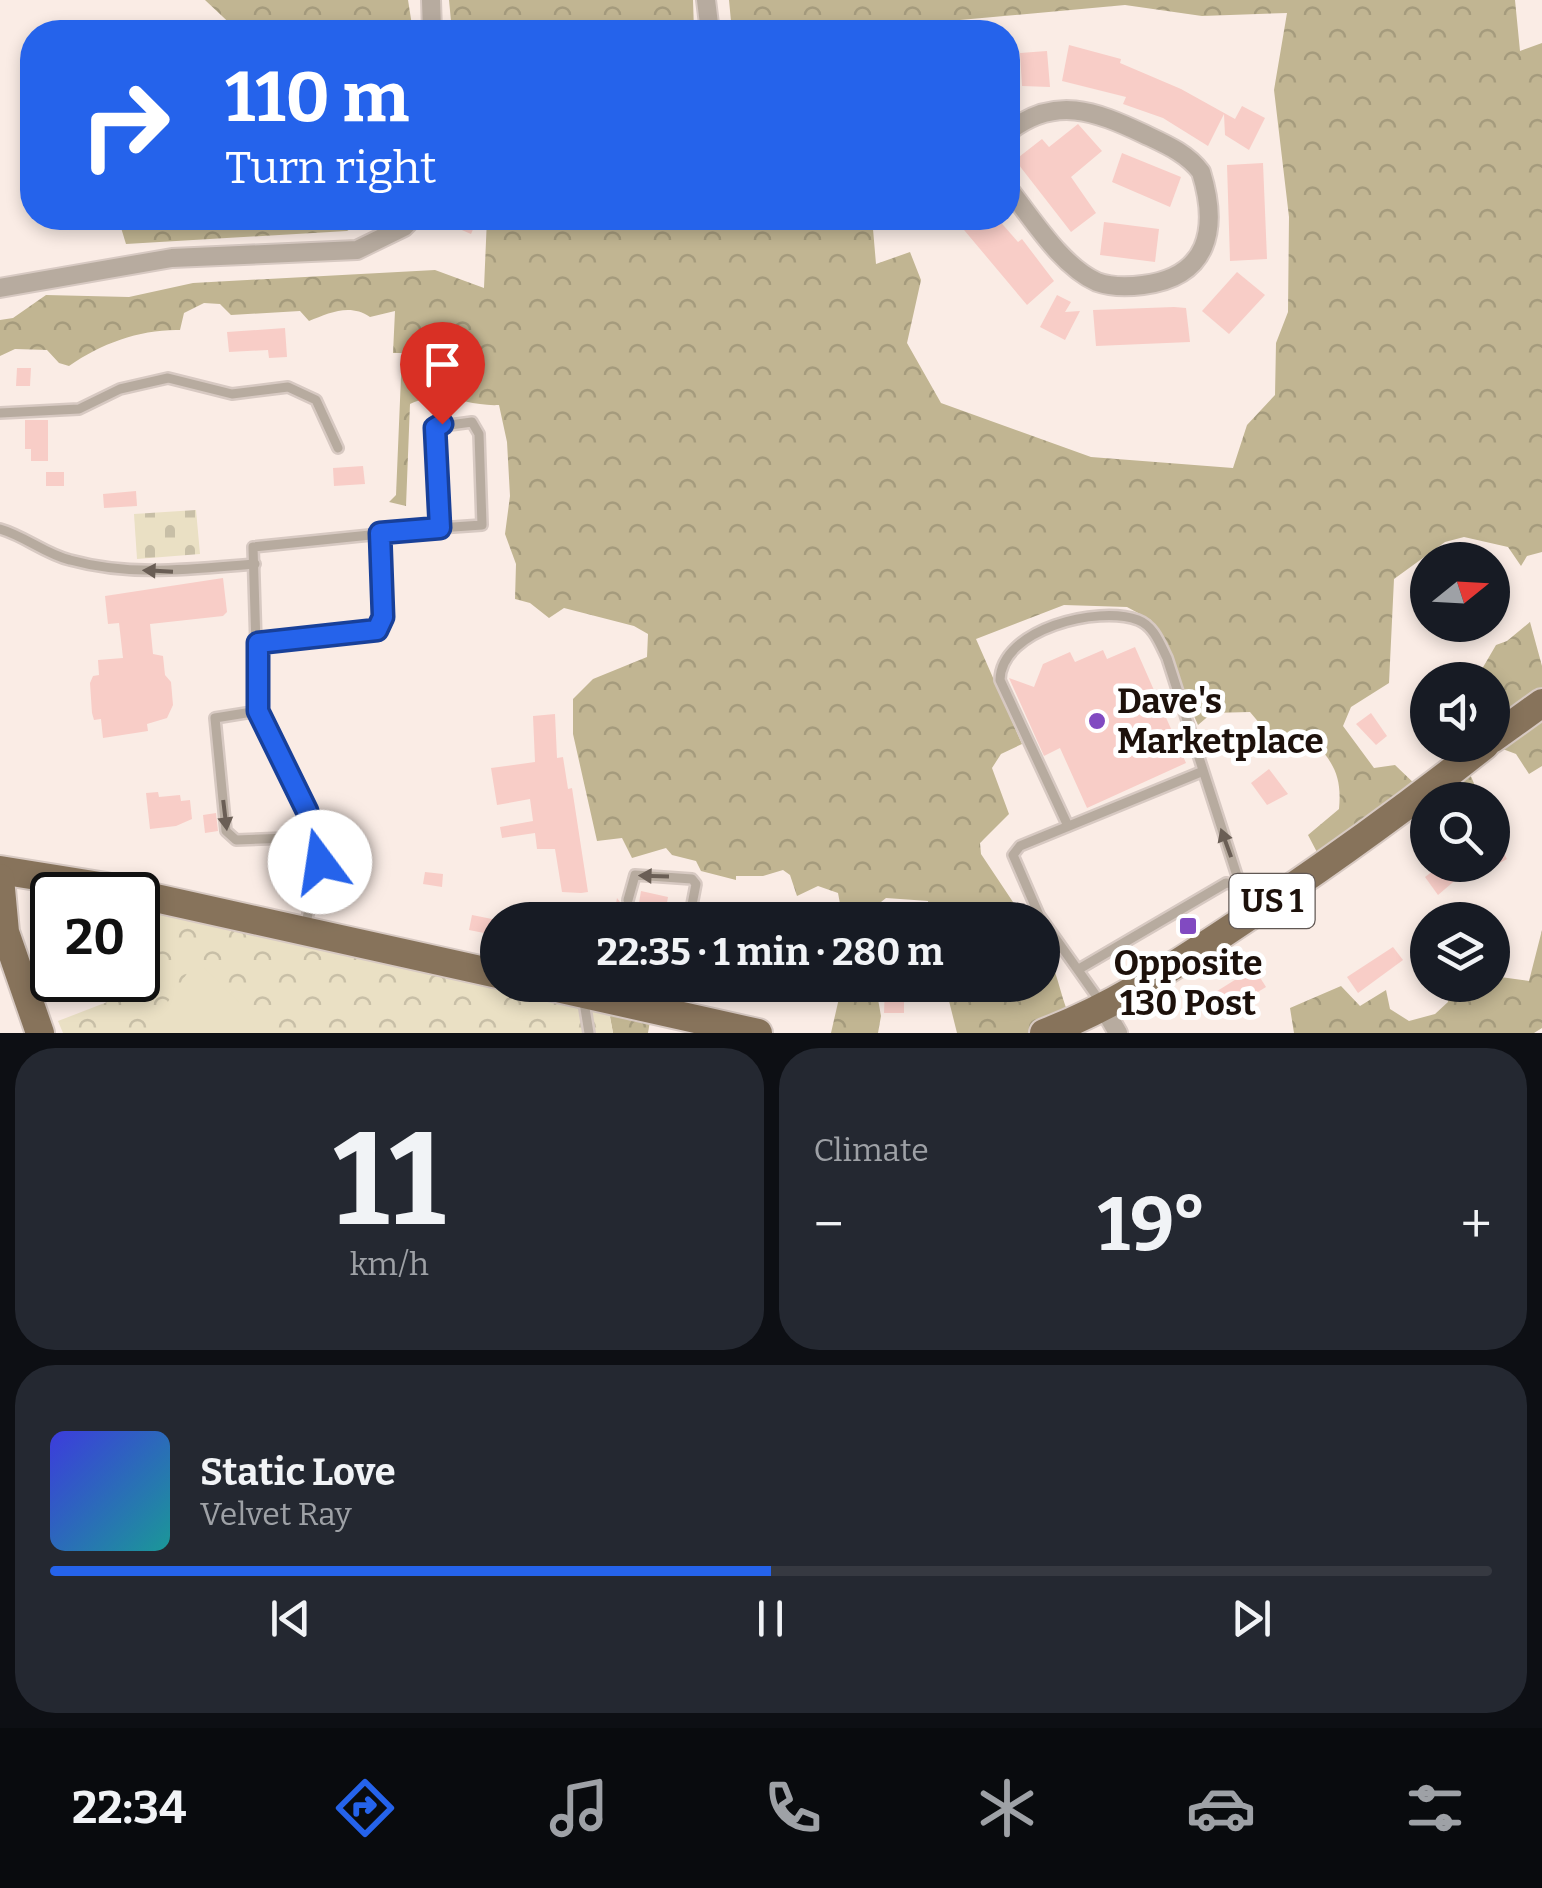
<!DOCTYPE html>
<html lang="en">
<head>
<meta charset="utf-8">
<style>
  :root { --surface:#171b24; --page:#242831; --text:#f1f3f6; --muted:#9ea1a6; --line:#363941; --accent:#2563eb }
  body { margin:0; font-family:Bitter,serif; background:var(--page); color:var(--text); height:100vh; display:flex; flex-direction:column; font-size:38px; white-space:nowrap }
  * { box-sizing:border-box; margin:0 }
  p { font-size:32px; color:var(--muted) }
  .icon { flex:none; width:55px; height:55px; fill:none; stroke:currentColor; stroke-width:2; stroke-linecap:round; stroke-linejoin:round }
  .map { position:relative; height:1033px; overflow:hidden }
  .panel { display:flex; flex-direction:column; gap:15px; padding:15px; background:#0d0f14; flex:1 }
  .panel>* { flex:none }
  .top-card { position:absolute; left:20px; top:20px; width:1000px; height:210px; border-radius:40px; box-shadow:0 5px 15px #0003; background:#2563eb; color:#fff; overflow:hidden }
  .needle { width:65px; rotate:72deg }
  .tools { position:absolute; left:1410px; top:542px; display:grid; gap:20px }
  .tools a { display:grid; place-items:center; width:100px; height:100px; border-radius:50%; background:var(--surface); box-shadow:0 5px 15px #0003; font-size:50px }
  .speed { position:absolute; left:30px; top:872px; display:flex; gap:20px; font-size:50px; font-weight:700; text-align:center }
  .speed>* { display:grid; place-content:center; width:130px; height:130px; border-radius:50%; background:var(--surface); box-shadow:0 5px 15px #0003; line-height:1 }
  .speed .limit { border:5px solid #111; border-radius:15px; background:#fff; color:#111 }
  .pin { position:absolute; display:grid; place-items:center; width:85px; height:85px; color:#fff; margin:-102px -42px; border-radius:50% 50% 50% 0; rotate:-45deg; box-shadow:0 0 10px #0007 }
  .pin .icon { rotate:45deg }
  .me { position:absolute; width:110px; margin:-55px; rotate:346deg; stroke-linejoin:round; filter:drop-shadow(0 0 8px #0008) }
  .turn { display:flex; align-items:center; gap:35px; height:210px; padding:0 40px; font-size:45px }
  .turn .icon { width:130px; height:130px; stroke-width:2.5 }
  .turn b { display:block; font-size:70px; line-height:85px }
  .big { font-size:75px; font-weight:700; line-height:1.1 }
  .panel .card { flex:1; display:flex; flex-direction:column; justify-content:center; gap:15px; min-width:0; padding:0 35px; border-radius:40px; background:var(--page) }
  .panel .dial { align-items:center; gap:0 }
  .dial b { font-size:130px; line-height:1 }
  .song { display:flex; align-items:center; gap:30px }
  .cover { width:120px; height:120px; border-radius:15px; background:linear-gradient(135deg,hsl(240 70% 55%),hsl(180 70% 35%)) }
  .played { height:10px; border-radius:5px; background:linear-gradient(90deg,var(--accent) 50%,var(--line) 50%) }
  .keys { display:flex; justify-content:space-around; direction:ltr }
  .heat { display:flex; justify-content:space-between; align-items:center; font-size:55px; direction:ltr }
  .panel .tiles { flex:1; display:grid; gap:15px; grid-template-columns:1fr 1fr }
  .card:last-child { grid-column:span 2 }
  .trip { position:absolute; left:480px; top:902px; width:580px; height:100px; border-radius:50px; background:var(--surface); box-shadow:0 5px 15px #0003; font-weight:700; line-height:100px; text-align:center }
  .dock { display:flex; height:160px; justify-content:space-around; align-items:center; background:#090b0e; color:var(--muted) }
  .dock .icon { width:70px; height:70px }
  .dock .active { color:var(--accent) }
  .dock b { font-size:45px; color:var(--text) }
  .map>svg:first-child { display:block }
  .forest { fill:url(#forest-crowns) }
  .cemetery { fill:url(#cemetery-stones) }
  .park { fill:url(#park-crowns) }
  .garden { fill:#eae0c4 }
  .building { fill:#f8cdc7 }
  .lines { fill:none; stroke-linecap:round; stroke-linejoin:round }
  .service-casing { stroke:#d7c9c2; stroke-width:14 }
  .minor-casing { stroke:#d7c9c2; stroke-width:22 }
  .primary-casing { stroke:#d7c9c2; stroke-width:32 }
  .service { stroke:#b7ab9f; stroke-width:9 }
  .minor { stroke:#b7ab9f; stroke-width:18 }
  .primary { stroke:#87735b; stroke-width:28 }
  .oneway { fill:#6a5e55 }
  .route-casing { stroke:#184099; stroke-width:25 }
  .route { stroke:#2563eb; stroke-width:18 }
  .poi-dot { fill:#814ac1; stroke:#fff; stroke-width:4 }
  .labels { text-anchor:middle; stroke-width:10; stroke-linejoin:round; paint-order:stroke }
  .shield { fill:#fff; stroke:#615854; stroke-width:2.5 }
  .shield-label { font-size:32px; font-weight:bold; fill:#1d110b }
  .poi-label { font-size:35px; font-weight:bold; fill:#1d110b; stroke:#fff; text-anchor:start }
</style>
</head>
<body>
<div class="map">
<svg width="1542" height="1033" viewBox="0 0 1542 1033">
  <defs>
    <pattern id="forest-crowns" width="20" height="18" patternUnits="userSpaceOnUse" patternTransform="scale(2.5)"><rect width="20" height="18" fill="#c1b592"/><path d="M2 6a3 3 0 1 1 6 0M12 15a3 3 0 1 1 6 0" fill="none" stroke="#a59b7d"/></pattern>
    <pattern id="cemetery-stones" width="16" height="16" patternUnits="userSpaceOnUse" patternTransform="scale(2.5)"><rect width="16" height="16" fill="#eae0c4"/><path d="M2 7V4a2 2 0 0 1 4 0v3zM10 15v-3a2 2 0 0 1 4 0v3z" fill="#c8bfa7"/></pattern>
    <pattern id="park-crowns" width="20" height="18" patternUnits="userSpaceOnUse" patternTransform="scale(2.5)"><rect width="20" height="18" fill="#eae0c4"/><path d="M2 6a3 3 0 1 1 6 0M12 15a3 3 0 1 1 6 0" fill="none" stroke="#c8bfa7"/></pattern>
  </defs>
  <rect width="100%" height="100%" fill="#faece5"/>
  <g class="forest">
    <polygon points="205,0 408,0 413,32 239,32"/>
    <polygon points="449,0 693,0 694,32 452,32"/>
    <path d="M729 0H1515L1520 51 1542 43V552L1527 556 1521 566 1508 547 1464 537 1445 542 1394 579 1389 683 1351 707 1343 726 1374 768 1395 765 1419 788 1320 858 1308 835 1339 809C1342 777 1334 763 1313 740L1271 737 1250 712 1212 713 1198 725 1151 620 1127 607 1064 605 976 639 1022 744 1001 754 992 768 1009 814 980 843 981 854 1025 920H929L928 901 886 898 876 906 873 920H843L838 893 818 886 797 896 790 875 783 870 763 876H736V880L701 871 696 861 672 855 666 848 632 858 622 838 597 841 573 734V699L593 679 647 657 648 634 634 626 564 608 549 618 530 603 515 599 516 564 505 534 510 496 507 442 499 405C470 407 439 389 410 404L406 506 389 502 396 495 402 353H393L395 311 370 317C350 303 329 313 309 321L300 311 231 315 220 304 204 303 184 313 180 330C141 329 102 343 69 366L59 363 47 350 15 349 0 356V320L13 318 46 295 129 297 193 283 435 270 484 288 487 218H850L873 229 876 264 910 252 921 280 907 343 941 403 1091 457 1233 468 1247 425 1275 395 1276 343 1288 312 1289 217 1274 90 1287 13 1202 16 1125 5 827 32H732Z"/>
    <polygon points="118,218 369,218 347,231 126,244"/>
    <polygon points="1530,622 1542,666 1542,766 1529,774 1516,754 1500,748 1470,774 1481,800 1467,800 1449,774 1500,726 1493,703 1492,680 1484,680 1482,669 1496,645 1507,641"/>
    <polygon points="1542,930 1542,1028 1534,1033 1294,1033 1290,1008 1341,986 1360,1006 1386,990 1390,1009 1409,1021 1435,1014 1448,1002 1446,985 1492,985 1493,976 1529,981"/>
    <path d="M1043 946C1058 969 1059 994 1071 1020L1038 1033H957L945 985H1042Z"/>
    <polygon points="842,985 880,985 876,988 881,1016 878,1033 831,1033"/>
    <polygon points="615,1003 652,1009 648,1033 613,1033 610,1017"/>
  </g>
  <polygon class="cemetery" points="196,510 200,554 137,559 134,514"/>
  <polygon class="park" points="201,907 498,985 548,985 615,1003 610,1017 613,1033 63,1033 58,1021 115,999 128,987 150,986 154,909 179,912 196,923"/>
  <polygon class="garden" points="196,960 247,1010 258,1033 147,1033"/>
  <g class="building">
    <polygon points="1069,45 1121,59 1120,63 1181,89 1235,119 1242,106 1265,118 1249,150 1225,135 1224,114 1208,146 1163,118 1123,104 1126,97 1062,81"/>
    <polygon points="1047,51 1050,87 1022,86 1020,53"/>
    <polygon points="1078,124 1102,151 1071,177 1096,213 1071,232 1015,160 1042,139 1049,147"/>
    <polygon points="1122,153 1181,177 1170,207 1112,182"/>
    <polygon points="1263,163 1267,259 1230,261 1227,165"/>
    <polygon points="434,218 478,218 471,234"/>
    <polygon points="954,218 997,218 1018,242 1022,239 1054,281 1027,305"/>
    <polygon points="1104,222 1159,229 1155,262 1100,255"/>
    <polygon points="1237,272 1265,295 1229,334 1202,311"/>
    <polygon points="1057,295 1071,302 1065,312 1080,311 1065,340 1040,327"/>
    <polygon points="1174,307 1186,308 1190,342 1096,346 1093,310"/>
    <polygon points="285,328 287,357 269,358 268,350 229,352 227,332"/>
    <polygon points="17,368 31,368 30,386 16,386"/>
    <polygon points="25,420 48,420 48,461 31,461 31,449 25,449"/>
    <polygon points="363,466 365,484 334,486 333,468"/>
    <rect x="46" y="472" width="18" height="14"/>
    <polygon points="136,491 137,506 104,508 103,494"/>
    <polygon points="223,578 227,612 223,616 150,624 153,654 163,656 165,675 171,682 173,705 167,718 147,724 148,731 103,738 101,719 94,720 92,713 90,683 93,676 99,675 98,660 123,658 119,623 108,624 105,596"/>
    <polygon points="1135,647 1186,763 1087,808 1060,748 1044,756 1009,678 1034,687 1043,664 1070,652 1075,662 1103,650 1107,659"/>
    <polygon points="1371,713 1387,736 1376,745 1356,724"/>
    <polygon points="555,714 557,758 563,757 568,789 572,788 588,892 581,893 562,892 555,849 537,849 535,833 502,838 500,827 533,821 530,799 497,805 491,768 535,762 533,716"/>
    <polygon points="1226,730 1229,741 1212,747 1209,735"/>
    <polygon points="1269,769 1288,794 1267,805 1251,783"/>
    <polygon points="158,792 159,797 180,795 181,801 190,800 192,819 176,826 150,829 146,793"/>
    <polygon points="216,813 218,831 205,833 203,815"/>
    <polygon points="1492,832 1507,859 1492,867"/>
    <polygon points="1441,865 1473,865 1438,895 1425,877"/>
    <polygon points="425,872 443,874 442,887 423,884"/>
    <polygon points="641,891 668,897 664,920 613,920 617,898 623,906 631,908 639,903"/>
    <polygon points="472,915 497,920 494,935 469,930"/>
    <polygon points="1393,947 1403,960 1358,993 1347,977"/>
    <polygon points="1254,968 1266,987 1225,1012 1214,993"/>
    <polygon points="89,980 98,980 103,992 77,1001 72,989"/>
    <polygon points="766,985 800,985 798,997 766,991"/>
    <polygon points="885,986 904,991 904,1013 884,1013"/>
  </g>
  <g class="lines">
    <defs>
      <g id="service">
        <polyline points="0,413 79,409 120,389 168,378 232,394 288,387 316,400 338,448"/>
        <path d="M0 529C25 536 45 554 70 560 132 577 192 569 255 564"/>
        <polyline points="258,643 377,629 383,617 380,533"/>
        <polyline points="258,711 215,718 226,831 236,840 315,837"/>
        <path d="M1068 826 1000 680C1001 629 1098 605 1138 620 1154 626 1160 644 1167 658L1240 885 1260 906"/>
        <polyline points="628,900 635,875 692,879 696,884 689,920"/>
        <polyline points="305,927 320,862 307,811 258,711 253,547 439,528 435,427 472,422 479,434 482,525 439,528"/>
        <polyline points="1079,969 1226,883 1240,885"/>
        <polyline points="583,996 589,1033"/>
        <polyline points="1102,1004 1039,915 1013,855 1020,846 1201,772"/>
        <polyline points="673,1008 677,985"/>
      </g>
      <g id="minor">
        <polyline points="431,0 432,32"/>
        <polyline points="706,0 710,32"/>
        <path d="M1008 132C1055 95 1095 111 1144 134 1165 144 1187 153 1201 172 1219 230 1208 277 1143 285 1128 287 1111 287 1097 282 1061 266 1032 218 1008 188"/>
        <polyline points="0,288 172,258 357,250 404,227 413,218"/>
        <polyline points="1103,1007 1118,1033"/>
      </g>
      <g id="primary">
        <polyline points="1492,739 1542,703"/>
        <polyline points="0,870 106,887 498,974"/>
        <polyline points="0,878 5,932 40,1033"/>
        <polyline points="544,985 758,1033"/>
        <path d="M1044 1033C1111 1008 1171 968 1230 929 1318 871 1402 811 1485 745"/>
      </g>
    </defs>
    <use href="#service" class="service-casing"/>
    <use href="#minor" class="minor-casing"/>
    <use href="#primary" class="primary-casing"/>
    <use href="#service" class="service"/>
    <use href="#minor" class="minor"/>
    <use href="#primary" class="primary"/>
  </g>
  <defs><path id="oneway-solid" d="M-6-.8H1V-3.2L6.5 0L1 3.2V.8H-6Z" transform="scale(2.5)"/></defs>
  <g class="oneway">
    <use href="#oneway-solid" transform="translate(158 571) rotate(-177)"/>
    <use href="#oneway-solid" transform="translate(225 815) rotate(83)"/>
    <use href="#oneway-solid" transform="translate(1226 843) rotate(-110)"/>
    <use href="#oneway-solid" transform="translate(654 876) rotate(-178)"/>
  </g>
  <g class="lines">
    <defs>
      <polyline id="route" points="320,862 307,811 258,711 258,643 377,630 383,617 380,533 440,528 435,428 442,424"/>
    </defs>
    <use href="#route" class="route-casing"/>
    <use href="#route" class="route"/>
  </g>
  <g class="poi-dot">
    <circle cx="1097" cy="721" r="10"/>
    <rect x="1178" y="916" width="20" height="20" rx="5"/>
  </g>
  <g class="labels">
    <rect class="shield" x="1229.5" y="874" width="85" height="54" rx="8"/>
    <g class="shield-label">
      <text x="1272" y="912">US 1</text>
    </g>
    <g class="poi-label">
      <text x="1117" y="713">Dave's<tspan x="1117" dy="40">Marketplace</tspan></text>
      <text x="1188" y="975" text-anchor="middle">Opposite<tspan x="1188" dy="40">130 Post</tspan></text>
    </g>
  </g>
</svg>
<div class="tools">
<a><svg class="needle" viewBox="-14 -14 28 28"><path d="M0-13l5 13h-10z" fill="#e53935"/><path d="M0 13l5-13h-10z" fill="#9ea1a6"/></svg></a>
<a><svg class="icon" aria-label="sound" viewBox="0 0 24 24"><path d="M4 9h4l5-4v14l-5-4H4zM17 9q2 3 0 6"/></svg></a>
<a><svg class="icon" aria-label="search" viewBox="0 0 24 24"><circle cx="10" cy="10" r="6"/><path d="M15 15l6 6"/></svg></a>
<a><svg class="icon" aria-label="layers" viewBox="0 0 24 24"><path d="M12 4l9 5-9 5-9-5zM3 14l9 5 9-5"/></svg></a>
</div>
<div class="speed"><div class="limit">20</div></div>
<div class="pin" style="left:442px;top:424px;background:#d93025"><svg class="icon" aria-label="arrive" viewBox="0 0 24 24"><path d="M6 21V4h12l-3 4 3 4H6"/></svg></div>
<svg class="me" style="left:320px;top:862px" viewBox="-20 -20 40 40"><circle r="19" fill="#fff"/><path d="M0-13L10 11 0 6-10 11z" fill="#2563eb"/></svg>
<div class="trip">22:35 · 1 min · 280 m</div>
<div class="top-card">
<div class="turn"><svg class="icon" aria-label="right" viewBox="0 0 24 24"><path d="M7 20v-9h11M14 6l5 5-5 5"/></svg><div><b>110 m</b>Turn right</div></div>
</div>
</div>
<section class="panel">
<div class="tiles">
<div class="card dial"><b>11</b><p>km/h</p></div>
<div class="card"><p>Climate</p>
<div class="heat"><a>−</a><b class="big">19°</b><a>+</a></div>
</div>
<div class="card">
<div class="song"><i class="cover"></i><div><b>Static Love</b><p>Velvet Ray</p></div></div>
<div class="played"></div>
<div class="keys"><svg class="icon" aria-label="previous" viewBox="0 0 24 24"><path d="M18 5L8 12l10 7zM5 5v14"/></svg><svg class="icon" aria-label="pause" viewBox="0 0 24 24"><path d="M8 5v14M16 5v14"/></svg><svg class="icon" aria-label="next" viewBox="0 0 24 24"><path d="M6 5l10 7-10 7zM19 5v14"/></svg></div>
</div>
</div>
</section>
<nav class="dock">
<b>22:34</b>
<svg class="icon active" aria-label="directions" viewBox="0 0 24 24"><path d="M12 3l9 9-9 9-9-9zM9 14v-3h6M13 9l2 2-2 2"/></svg>
<svg class="icon" aria-label="music" viewBox="0 0 24 24"><path d="M9 18V5l10-2v13"/><circle cx="6" cy="18" r="3"/><circle cx="16" cy="16" r="3"/></svg>
<svg class="icon" aria-label="phone" viewBox="0 0 24 24"><path d="M5 4h4l2 5-3 2q2 4 5 5l2-3 5 2v4C11 20 4 13 5 4z"/></svg>
<svg class="icon" aria-label="climate" viewBox="0 0 24 24"><path d="M12 3v18M4 7l16 10M4 17L20 7"/></svg>
<svg class="icon" aria-label="car" viewBox="0 0 24 24"><path d="M5 17H2v-5l4-1 3-4h7l3 4 3 1v5h-3M9 17h6M6 11h13"/><circle cx="7" cy="17" r="2"/><circle cx="17" cy="17" r="2"/></svg>
<svg class="icon" aria-label="filters" viewBox="0 0 24 24"><path d="M4 7h16M4 17h16"/><circle cx="9" cy="7" r="2"/><circle cx="15" cy="17" r="2"/></svg>
</nav>
</body>
</html>
